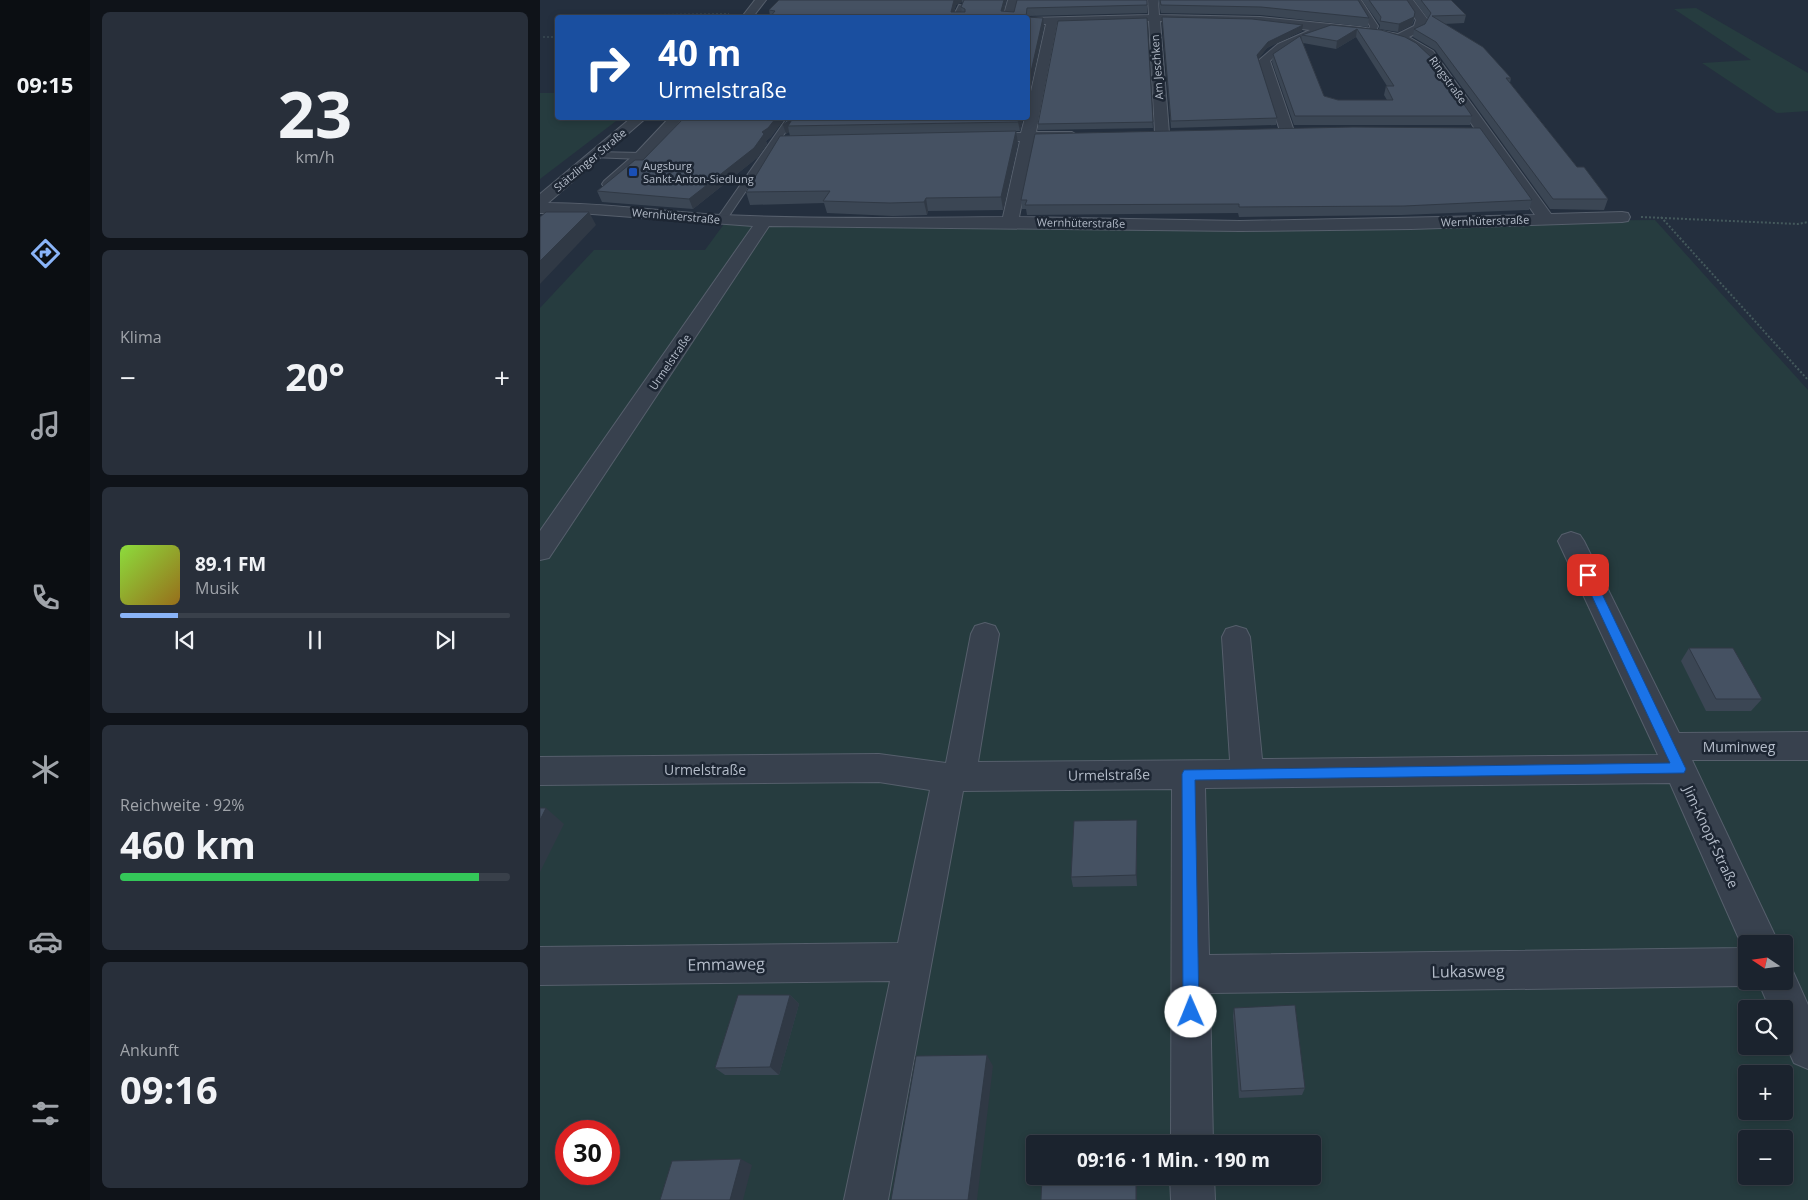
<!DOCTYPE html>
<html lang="de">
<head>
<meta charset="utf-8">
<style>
  :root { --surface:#1b232e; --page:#282f3a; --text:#f1f3f6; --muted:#a0a4aa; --line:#39404a; --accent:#8ab4f8 }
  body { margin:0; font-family:"Open Sans",sans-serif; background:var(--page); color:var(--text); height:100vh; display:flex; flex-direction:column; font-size:19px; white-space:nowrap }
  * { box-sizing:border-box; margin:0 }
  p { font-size:16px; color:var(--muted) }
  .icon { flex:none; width:28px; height:28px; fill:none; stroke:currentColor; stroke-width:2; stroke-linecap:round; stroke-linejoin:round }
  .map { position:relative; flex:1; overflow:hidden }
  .drawer { display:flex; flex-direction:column; gap:12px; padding:12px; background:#0f1319; width:450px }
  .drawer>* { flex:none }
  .guide { position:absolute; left:15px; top:15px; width:475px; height:105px; border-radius:5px; box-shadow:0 2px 8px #0003,0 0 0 1px var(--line); background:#1a4fa0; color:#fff; overflow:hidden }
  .needle { width:32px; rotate:283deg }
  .controls { position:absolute; left:1198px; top:935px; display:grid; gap:10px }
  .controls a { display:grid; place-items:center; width:55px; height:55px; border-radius:5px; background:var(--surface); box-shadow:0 2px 8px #0003,0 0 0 1px var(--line); font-size:25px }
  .speed { position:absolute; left:15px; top:1120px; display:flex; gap:10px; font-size:25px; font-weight:700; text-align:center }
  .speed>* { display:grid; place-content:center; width:65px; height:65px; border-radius:50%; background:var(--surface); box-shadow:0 2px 8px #0003,0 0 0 1px var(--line); line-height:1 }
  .speed .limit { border:8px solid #d22; background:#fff; color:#111 }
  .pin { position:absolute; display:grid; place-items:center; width:42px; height:42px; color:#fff; margin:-21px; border-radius:10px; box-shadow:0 2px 8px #0006 }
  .me { position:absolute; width:55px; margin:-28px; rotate:359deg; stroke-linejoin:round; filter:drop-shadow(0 0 4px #0008) }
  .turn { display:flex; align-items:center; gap:18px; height:105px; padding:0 20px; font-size:22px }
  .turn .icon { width:65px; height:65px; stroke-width:2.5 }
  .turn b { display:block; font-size:35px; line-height:42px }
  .big { font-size:38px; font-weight:700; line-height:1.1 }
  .drawer .tile { flex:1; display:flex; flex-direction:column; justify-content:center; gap:8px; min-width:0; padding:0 18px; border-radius:8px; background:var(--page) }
  .drawer .dial { align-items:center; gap:0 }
  .dial b { font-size:65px; line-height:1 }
  .song { display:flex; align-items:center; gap:15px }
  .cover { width:60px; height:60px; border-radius:8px; background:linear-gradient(135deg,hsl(90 70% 55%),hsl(40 70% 35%)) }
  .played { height:5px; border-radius:2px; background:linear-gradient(90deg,var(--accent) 15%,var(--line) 15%) }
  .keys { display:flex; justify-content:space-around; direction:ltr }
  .heat { display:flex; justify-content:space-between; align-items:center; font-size:28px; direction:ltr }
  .charge { height:8px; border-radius:4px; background:linear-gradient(90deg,#34c759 92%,var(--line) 0) }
  .trip { position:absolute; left:486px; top:1135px; width:295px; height:50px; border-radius:5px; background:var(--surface); box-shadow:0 2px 8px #0003,0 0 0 1px var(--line); font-weight:700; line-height:50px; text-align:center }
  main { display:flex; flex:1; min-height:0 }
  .menu { display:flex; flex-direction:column; width:90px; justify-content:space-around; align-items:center; background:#0b0e12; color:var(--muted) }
  .menu .icon { width:35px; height:35px }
  .menu .current { color:var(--accent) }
  .menu b { font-size:22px; color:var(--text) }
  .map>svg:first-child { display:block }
  .green { fill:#263c3f; fill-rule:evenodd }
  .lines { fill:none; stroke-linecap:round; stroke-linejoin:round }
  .service-casing { stroke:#565f6c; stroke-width:2 }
  .minor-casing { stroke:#565f6c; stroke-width:2 }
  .path-far1 { stroke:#44595c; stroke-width:1; stroke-dasharray:2 2; stroke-linecap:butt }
  .path { stroke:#44595c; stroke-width:2; stroke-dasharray:2 2; stroke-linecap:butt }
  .service { fill:#38414e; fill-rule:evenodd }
  .minor { fill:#38414e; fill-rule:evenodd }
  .wall { fill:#3b4654; fill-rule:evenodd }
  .shaded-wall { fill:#303945 }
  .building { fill:#455162; stroke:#303945 }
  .route { fill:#1a73e8; stroke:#114b97 }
  .transit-dot { fill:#1a4fb4; stroke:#1d2633; stroke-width:2 }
  .labels { text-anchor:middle; stroke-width:5; stroke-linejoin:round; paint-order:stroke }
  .far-street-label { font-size:11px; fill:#b4bcc9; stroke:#1d2633 }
  .far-poi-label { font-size:11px; fill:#b4bcc9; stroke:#1d2633; text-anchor:start }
  .street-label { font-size:14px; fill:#b4bcc9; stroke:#1d2633 }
  .near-street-label { font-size:16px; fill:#b4bcc9; stroke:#1d2633 }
</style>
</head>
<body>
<main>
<nav class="menu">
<b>09:15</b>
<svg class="icon current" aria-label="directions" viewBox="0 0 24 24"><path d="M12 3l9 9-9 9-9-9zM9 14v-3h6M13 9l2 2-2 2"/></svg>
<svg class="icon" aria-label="music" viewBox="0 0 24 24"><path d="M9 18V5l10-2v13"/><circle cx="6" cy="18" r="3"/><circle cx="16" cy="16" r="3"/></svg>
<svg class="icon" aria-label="phone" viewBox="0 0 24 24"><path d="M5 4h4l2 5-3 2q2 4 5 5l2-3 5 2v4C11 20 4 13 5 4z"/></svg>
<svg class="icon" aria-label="climate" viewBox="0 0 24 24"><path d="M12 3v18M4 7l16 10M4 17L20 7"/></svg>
<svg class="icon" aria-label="car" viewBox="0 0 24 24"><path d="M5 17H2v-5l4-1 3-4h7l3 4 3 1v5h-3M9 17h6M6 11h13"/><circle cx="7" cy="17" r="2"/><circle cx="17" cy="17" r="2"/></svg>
<svg class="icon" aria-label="filters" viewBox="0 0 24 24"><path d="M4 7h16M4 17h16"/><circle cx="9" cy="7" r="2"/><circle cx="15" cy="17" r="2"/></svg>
</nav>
<section class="drawer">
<div class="tile dial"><b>23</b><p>km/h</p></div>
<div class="tile"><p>Klima</p>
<div class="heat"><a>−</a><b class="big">20°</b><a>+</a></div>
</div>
<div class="tile">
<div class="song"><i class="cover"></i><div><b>89.1 FM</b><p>Musik</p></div></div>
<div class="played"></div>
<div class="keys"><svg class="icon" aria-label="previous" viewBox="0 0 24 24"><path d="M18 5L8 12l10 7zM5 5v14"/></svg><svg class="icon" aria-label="pause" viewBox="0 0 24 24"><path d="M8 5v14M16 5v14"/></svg><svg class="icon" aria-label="next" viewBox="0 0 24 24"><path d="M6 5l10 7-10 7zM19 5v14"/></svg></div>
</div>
<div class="tile"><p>Reichweite · 92%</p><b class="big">460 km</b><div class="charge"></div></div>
<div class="tile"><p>Ankunft</p><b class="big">09:16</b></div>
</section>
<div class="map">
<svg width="1268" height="1200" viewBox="0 0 1268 1200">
  <rect width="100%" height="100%" fill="#242f3e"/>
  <g class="green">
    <polygon points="1156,8 1268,73 1268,111 1237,113 1162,63 1211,60 1134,9"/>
    <polygon points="0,93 17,93 18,118 80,118 0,179"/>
    <path d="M1115 220 1268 390V1200H0V308L54 250H165L184 224 285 227ZM1206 944H1244V981H1206ZM1206 1009H1244V1046H1206ZM1206 1074H1244V1111H1206ZM26 1131H69V1174H26ZM1206 1139H1244V1176H1206ZM495 1144H772V1176H495Z"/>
  </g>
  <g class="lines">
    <defs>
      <g id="service">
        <polygon points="815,0 821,0 838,26 835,34 828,32 830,26"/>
        <polygon points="419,5 424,6 420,16 425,18 413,17"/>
        <polygon points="247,118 255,118 185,222 177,222 176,220"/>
        <polygon points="55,152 101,153 106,156 101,159 52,157 50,155"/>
      </g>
      <g id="minor">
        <polygon points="215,0 226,0 212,18 201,18"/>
        <polygon points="468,0 478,0 474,18 463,18"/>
        <path d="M608 0H618L619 15 720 17 820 27 858 34 874 26 876 20 862 0H873L888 20 883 30 869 37 893 51 1011 214 1082 212 1088 213 1090 217 1088 221 1082 222 871 229 700 231 229 226 9 558 0 560V531L213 226 39 213H0V194L91 118H106L8 203C67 203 124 212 182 215 276 219 369 218 463 217L480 141 440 142 433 138 440 134 481 133 485 118H488V105L506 24H488V18L609 15ZM609 21 615 133 617 136 622 137 629 133 620 21 712 23 770 30 738 44 718 61 740 131 747 135 754 131 730 61 733 58 755 44 787 31 847 38 873 48 885 57 995 215 700 221 479 217 494 141 532 140 539 136 532 132H496L517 24Z"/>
        <polygon points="129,118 143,118 106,159 76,187 64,187 62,184 64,181 96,153"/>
        <path d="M1031 532 1040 535 1044 541 1139 733 1268 732V760H1152L1239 944H1206V981H1217L1206 986 670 993 673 1144H631L632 789 423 791 348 1200H304L350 981 0 985V947L358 943 390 790 339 782 0 785V757L339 754 406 763 431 634 435 626 445 623 455 626 459 634 438 762 690 760 682 637 686 629 696 626 706 629 710 637 722 759 1118 755 1018 541 1022 535ZM1130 783 1203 948 669 955 665 788Z"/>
        <polygon points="1244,965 1251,967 1268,1005 1268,1069 1254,1063 1244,1041 1244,1009 1230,1009 1218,981 1244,981"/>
        <polygon points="630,1176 674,1176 675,1200 631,1200"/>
      </g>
    </defs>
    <use href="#service" class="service-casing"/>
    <use href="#minor" class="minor-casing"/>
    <g class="path-far1">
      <polyline points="44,15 189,14"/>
      <polyline points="3,37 18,37"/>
    </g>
    <g class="path">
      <polyline points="1101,217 1258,224 1268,222"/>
      <polyline points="1121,217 1268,380"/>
    </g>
    <use href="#service" class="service"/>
    <use href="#minor" class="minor"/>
  </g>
  <g class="wall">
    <path d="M239 0H466L464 11 474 12 477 0H607V13L488 16V17L503 18 504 26 488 99V18L230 16 229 10ZM422 2 423 3 421 7 422 12H414L416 5Z"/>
    <polygon points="618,0 818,0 829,18 828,27 720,15 621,13"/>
    <polygon points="822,0 867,0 874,20 872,25 858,32 839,29 840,25"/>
    <polygon points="874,0 911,0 926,15 924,23 904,24 971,78 970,83 1037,167 1068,199 1064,210 1010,209 895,50 873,37 874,29 885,24 888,19"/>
    <polygon points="622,17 762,31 727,48 718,59 737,118 736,125 631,128"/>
    <polygon points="607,18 613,128 498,130 498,124"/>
    <path d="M791 25 865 37 932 116 930 125H754L732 62 733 54 762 40V35ZM816 37 847 86H846L844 95 847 100H798L784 96 763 43 796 49Z"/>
    <polygon points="144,118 245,118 231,137 226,141 227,144 217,158 153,209 62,202 57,191 103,160"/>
    <polygon points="483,118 480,131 476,131 478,143 463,210 388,211 387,215 353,216 287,213 284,203 210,205 206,192 250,136 249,132 246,134 243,125"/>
    <polygon points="481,200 992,200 989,210 862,215 699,217 698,213 487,215 486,209 482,209"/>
    <polygon points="1149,648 1222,699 1211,711 1166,711 1141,661"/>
    <polygon points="597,831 597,886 533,887 531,877"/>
    <polygon points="250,995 259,1004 239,1075 185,1075 175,1068"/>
    <polygon points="694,1008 765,1088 762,1095 699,1098 693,1016"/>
  </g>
  <g class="shaded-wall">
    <polygon points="414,0 422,0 422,2 416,5 412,18 411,12"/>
    <polygon points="464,0 466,0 462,18 461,11"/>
    <polygon points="875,12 872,25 858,32 859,24"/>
    <polygon points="503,18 504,26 488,99 488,85"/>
    <polygon points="763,25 762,31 727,48 716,62 717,55 728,42"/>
    <polygon points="817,29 816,37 796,49 797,41"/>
    <polygon points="236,118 245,118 231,137 226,141 227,144 217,158 153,209 149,199 222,132"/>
    <polygon points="253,118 248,126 249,132 246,134 243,125"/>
    <polygon points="480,118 483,118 480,131 478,122"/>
    <polygon points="476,131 478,143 463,210 461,197"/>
    <polygon points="386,198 388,211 387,215 384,202"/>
    <polygon points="49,212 56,225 0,284 0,261"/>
    <polygon points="6,808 24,824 0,872 0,820"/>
    <polygon points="597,820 597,886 596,875"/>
    <polygon points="250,995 259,1004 239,1075 230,1067"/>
    <polygon points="447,1055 453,1066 437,1200 428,1200"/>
    <polygon points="201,1159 212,1165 203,1200 190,1200"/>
    <rect x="596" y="1176" width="1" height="24"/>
  </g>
  <g class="building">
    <polygon points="239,0 414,0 411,12 425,12 425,9 421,7 424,0 464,0 461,11 474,12 477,0 607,0 607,5 487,8 486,17 503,18 488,85 488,18 229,18 235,11 229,10"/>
    <polygon points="620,0 818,0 829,18 721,7 621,5"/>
    <polygon points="829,0 867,0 875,12 874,17 859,24 840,21 841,17"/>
    <polygon points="881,0 911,0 926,15 892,16 943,47 971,78 966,78 1037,167 1044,167 1068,199 1013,199 896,42 874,29 885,24 891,13"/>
    <polygon points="622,17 712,19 763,25 728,42 717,55 737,118 631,121"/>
    <polygon points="607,18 613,122 498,124 518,21"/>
    <polygon points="791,25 841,30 865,37 876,43 891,57 932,116 755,116 733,54 760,36 784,96 798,100 853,100 846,86 854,86 817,29 797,41 762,35"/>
    <polygon points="144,118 236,118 228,128 222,132 224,134 214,148 149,199 57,191 95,160 103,160"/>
    <polygon points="248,118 253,118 243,125"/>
    <polygon points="253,118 480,118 478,122 248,126"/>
    <polygon points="813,127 940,128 992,200 864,206 699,207 699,204 485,205 487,200 481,200 495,134"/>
    <polygon points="476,131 461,197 386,198 384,202 350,203 283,201 290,191 206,192 240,136"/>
    <polygon points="6,212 49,212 0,261 0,217"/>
    <polygon points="1149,648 1193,648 1222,699 1176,699"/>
    <polygon points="0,808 6,808 0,820"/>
    <polygon points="597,820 596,875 531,877 534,821"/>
    <polygon points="198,995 250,995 230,1067 175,1068"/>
    <polygon points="755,1005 765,1088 701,1091 694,1008"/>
    <polygon points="447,1055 428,1200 351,1200 376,1056"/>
    <polygon points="201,1159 190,1200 120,1200 132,1161"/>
    <polygon points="502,1176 596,1176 596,1200 501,1200"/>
  </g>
  <polygon class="route" points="1048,571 1053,575 1144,765 1146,769 1144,773 655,780 659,1012 657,1017 651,1020 645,1017 643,1012 642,774 644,770 1130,763 1042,575"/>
  <rect class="transit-dot" x="88" y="167" width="10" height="10" rx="2.5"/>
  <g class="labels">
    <g class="far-street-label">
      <text transform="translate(617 67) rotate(-94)" y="4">Am Jeschken</text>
      <text transform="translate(908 80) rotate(54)" y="4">Ringstraße</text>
      <text transform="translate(50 160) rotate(-40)" y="4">Stätzlinger Straße</text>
      <text transform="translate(136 216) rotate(5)" y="4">Wernhüterstraße</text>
      <text transform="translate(945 221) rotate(-2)" y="4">Wernhüterstraße</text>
      <text transform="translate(541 223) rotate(1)" y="4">Wernhüterstraße</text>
      <text transform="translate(130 362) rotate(-56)" y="4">Urmelstraße</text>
    </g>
    <g class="far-poi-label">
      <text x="103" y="170">Augsburg<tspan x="103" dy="13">Sankt-Anton-Siedlung</tspan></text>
    </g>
    <g class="street-label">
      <text x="1199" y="752">Muminweg</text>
      <text x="165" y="775">Urmelstraße</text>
      <text transform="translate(569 775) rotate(-1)" y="5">Urmelstraße</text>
      <text transform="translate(1171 837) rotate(65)" y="5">Jim-Knopf-Straße</text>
    </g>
    <g class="near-street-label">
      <text transform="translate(186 964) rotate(-1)" y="6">Emmaweg</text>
      <text transform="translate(928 971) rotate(-1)" y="6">Lukasweg</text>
    </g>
  </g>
</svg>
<div class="controls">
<a><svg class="needle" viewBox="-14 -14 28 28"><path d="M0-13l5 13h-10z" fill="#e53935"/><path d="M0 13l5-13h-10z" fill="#a0a4aa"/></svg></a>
<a><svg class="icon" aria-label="search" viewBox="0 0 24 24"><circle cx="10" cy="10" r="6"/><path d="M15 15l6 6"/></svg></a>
<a>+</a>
<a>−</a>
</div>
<div class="speed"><div class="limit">30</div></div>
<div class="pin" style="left:1048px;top:575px;background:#d93025"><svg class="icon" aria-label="arrive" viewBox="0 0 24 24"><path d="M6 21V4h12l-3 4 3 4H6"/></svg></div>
<svg class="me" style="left:651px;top:1012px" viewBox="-20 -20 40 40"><circle r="19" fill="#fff"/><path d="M0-13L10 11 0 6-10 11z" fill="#1a73e8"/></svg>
<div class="trip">09:16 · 1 Min. · 190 m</div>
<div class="guide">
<div class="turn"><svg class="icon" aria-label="right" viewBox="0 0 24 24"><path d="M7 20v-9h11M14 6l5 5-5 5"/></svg><div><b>40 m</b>Urmelstraße</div></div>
</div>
</div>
</main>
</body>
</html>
